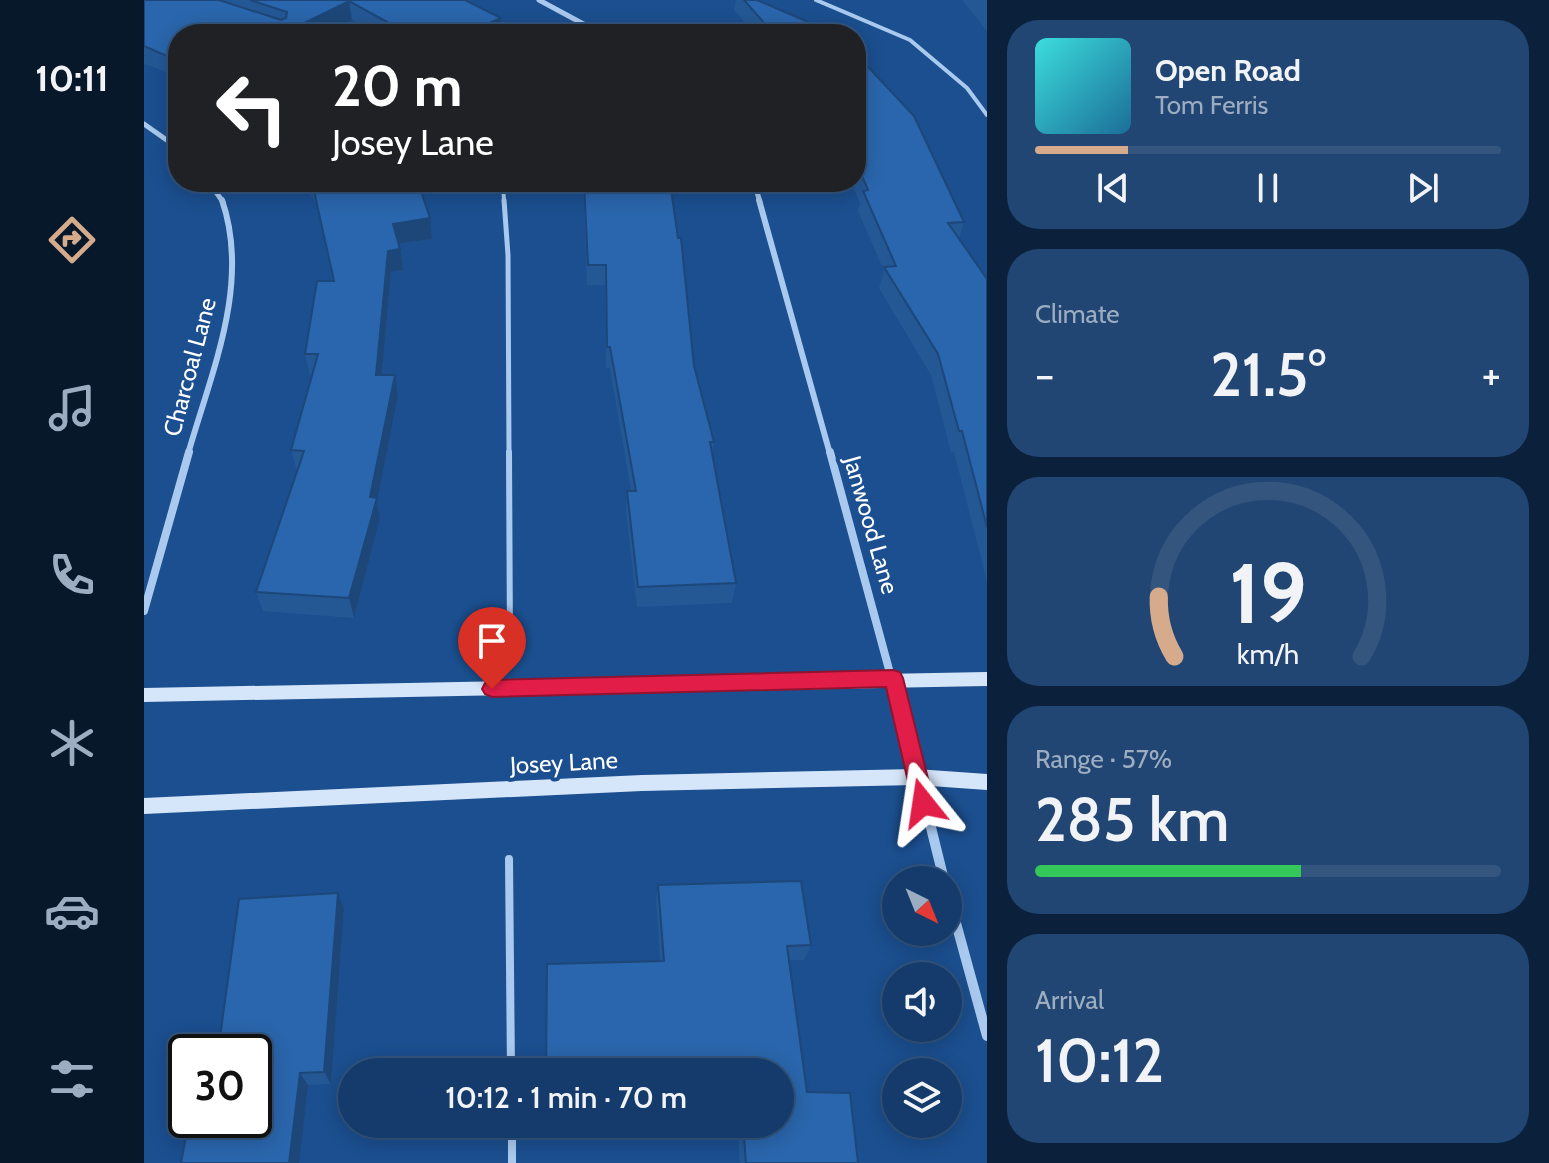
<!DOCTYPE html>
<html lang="en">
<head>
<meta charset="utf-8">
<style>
  :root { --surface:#143b6b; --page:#214673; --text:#f1f3f6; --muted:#9dadc1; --line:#33557e; --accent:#d6ab8b }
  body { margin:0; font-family:Cabin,sans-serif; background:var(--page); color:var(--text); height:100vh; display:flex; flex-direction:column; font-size:30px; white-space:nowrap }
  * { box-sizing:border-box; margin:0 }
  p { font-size:26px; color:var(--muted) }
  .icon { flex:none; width:44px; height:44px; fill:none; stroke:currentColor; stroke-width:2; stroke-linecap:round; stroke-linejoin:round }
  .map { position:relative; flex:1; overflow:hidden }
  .sheet { display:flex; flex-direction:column; gap:20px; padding:20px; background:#0b203b; width:562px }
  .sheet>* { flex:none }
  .banner { position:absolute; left:24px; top:24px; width:698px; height:168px; border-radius:32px; box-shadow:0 4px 20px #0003,0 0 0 2px var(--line); background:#202124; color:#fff; overflow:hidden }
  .needle { width:52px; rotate:137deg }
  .fabs { position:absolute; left:738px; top:866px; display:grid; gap:16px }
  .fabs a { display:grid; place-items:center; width:80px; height:80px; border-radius:50%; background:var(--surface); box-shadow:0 4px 20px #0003,0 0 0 2px var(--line); font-size:40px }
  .speed { position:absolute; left:24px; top:1034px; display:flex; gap:16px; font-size:40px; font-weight:700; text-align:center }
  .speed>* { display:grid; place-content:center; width:104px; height:104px; border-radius:50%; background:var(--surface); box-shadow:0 4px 20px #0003,0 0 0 2px var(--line); line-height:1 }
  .speed .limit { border:4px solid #111; border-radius:12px; background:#fff; color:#111 }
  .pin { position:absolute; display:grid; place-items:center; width:68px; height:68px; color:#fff; margin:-82px -34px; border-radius:50% 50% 50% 0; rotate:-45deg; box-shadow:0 0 8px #0007 }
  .pin .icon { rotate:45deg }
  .me { position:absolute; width:88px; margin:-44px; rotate:345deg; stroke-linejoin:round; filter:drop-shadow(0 0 6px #0008) }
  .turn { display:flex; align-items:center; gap:28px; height:168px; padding:0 32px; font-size:36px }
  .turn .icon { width:104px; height:104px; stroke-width:2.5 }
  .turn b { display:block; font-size:56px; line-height:68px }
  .big { font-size:60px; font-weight:600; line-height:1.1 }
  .sheet .tile { flex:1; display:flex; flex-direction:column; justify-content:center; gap:12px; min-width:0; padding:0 28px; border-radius:32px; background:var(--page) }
  .sheet .dial { align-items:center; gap:0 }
  .dial svg { height:208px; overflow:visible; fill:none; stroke:var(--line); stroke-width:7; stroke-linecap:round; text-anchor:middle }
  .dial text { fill:var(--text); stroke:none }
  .song { display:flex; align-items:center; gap:24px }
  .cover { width:96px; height:96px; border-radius:12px; background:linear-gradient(135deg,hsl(180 70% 55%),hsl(200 70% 35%)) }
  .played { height:8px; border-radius:4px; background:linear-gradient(90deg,var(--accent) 20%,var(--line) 20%) }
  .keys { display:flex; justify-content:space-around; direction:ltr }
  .heat { display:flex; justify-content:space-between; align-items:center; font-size:44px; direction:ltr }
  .charge { height:12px; border-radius:6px; background:linear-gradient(90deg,#34c759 57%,var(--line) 0) }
  .trip { position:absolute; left:194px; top:1058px; width:456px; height:80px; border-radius:40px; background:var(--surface); box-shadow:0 4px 20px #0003,0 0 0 2px var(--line); font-weight:600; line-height:80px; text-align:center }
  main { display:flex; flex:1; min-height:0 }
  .dock { display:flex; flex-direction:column; width:144px; justify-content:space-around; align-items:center; background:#08182b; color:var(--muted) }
  .dock .icon { width:56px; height:56px }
  .dock .on { color:var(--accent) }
  .dock b { font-size:36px; color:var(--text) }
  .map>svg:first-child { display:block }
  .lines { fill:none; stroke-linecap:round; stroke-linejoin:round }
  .lane-far3 { stroke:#a9c9ee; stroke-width:4 }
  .lane-far2 { stroke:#a9c9ee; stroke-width:5 }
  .lane-far1 { stroke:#a9c9ee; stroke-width:6 }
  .lane { stroke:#a9c9ee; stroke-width:8 }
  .street-far3 { stroke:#a9c9ee; stroke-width:5 }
  .street-far2 { stroke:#a9c9ee; stroke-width:6 }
  .street-far1 { stroke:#a9c9ee; stroke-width:8 }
  .street { stroke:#a9c9ee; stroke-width:10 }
  .secondary { fill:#d6e6fa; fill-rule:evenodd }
  .wall { fill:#245895 }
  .shaded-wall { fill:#1d4779 }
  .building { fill:#2a66ad; stroke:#1d4779; stroke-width:2 }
  .route { fill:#e11d48; stroke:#92132f; stroke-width:2 }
  .labels { text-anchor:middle; stroke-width:8; stroke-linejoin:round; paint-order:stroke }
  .street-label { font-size:24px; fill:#fff; stroke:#1b4f8f }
</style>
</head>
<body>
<main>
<nav class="dock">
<b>10:11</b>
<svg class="icon on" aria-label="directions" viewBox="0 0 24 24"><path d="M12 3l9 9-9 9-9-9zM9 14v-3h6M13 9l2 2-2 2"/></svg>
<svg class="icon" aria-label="music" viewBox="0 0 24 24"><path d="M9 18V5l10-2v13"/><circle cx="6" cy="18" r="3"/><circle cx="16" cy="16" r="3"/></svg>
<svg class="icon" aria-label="phone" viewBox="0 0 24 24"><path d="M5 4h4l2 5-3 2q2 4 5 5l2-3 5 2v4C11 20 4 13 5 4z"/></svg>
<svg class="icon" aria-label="climate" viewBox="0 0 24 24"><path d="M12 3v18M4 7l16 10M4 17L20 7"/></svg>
<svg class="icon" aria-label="car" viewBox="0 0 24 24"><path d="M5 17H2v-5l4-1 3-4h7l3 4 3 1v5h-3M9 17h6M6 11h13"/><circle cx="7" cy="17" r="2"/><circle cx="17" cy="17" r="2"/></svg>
<svg class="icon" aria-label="filters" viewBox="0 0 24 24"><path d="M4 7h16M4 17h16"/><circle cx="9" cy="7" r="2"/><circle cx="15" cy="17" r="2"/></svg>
</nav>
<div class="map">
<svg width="843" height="1163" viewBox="0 0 843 1163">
  <rect width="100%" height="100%" fill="#1b4f8f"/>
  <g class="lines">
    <g class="lane-far3">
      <polyline points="672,0 766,40 823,88 843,115"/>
      <polyline points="359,182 360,202"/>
    </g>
    <polyline class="lane-far2" points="360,200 364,255 365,454"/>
    <polyline class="lane-far1" points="365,452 366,645"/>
    <g class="lane">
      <polyline points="365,859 367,1072"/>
      <polyline points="368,1124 368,1163"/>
    </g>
    <g class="street-far3">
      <polyline points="395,0 458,34"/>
      <polyline points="0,124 34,148"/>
      <polyline points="65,182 79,202"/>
      <polyline points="610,182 616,202"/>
    </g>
    <g class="street-far2">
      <polyline points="615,200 686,454"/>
      <path d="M44 454C67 373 107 284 78 200"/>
    </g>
    <g class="street-far1">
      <polyline points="686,452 772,769"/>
      <polyline points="0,611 45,452"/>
    </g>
    <g class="street">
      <polyline points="772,767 800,880"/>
      <polyline points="804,894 843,1036"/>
    </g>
    <g class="secondary">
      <polygon points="843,672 843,686 0,702 0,688"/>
      <polygon points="772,769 843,774 843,790 772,785 498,791 0,814 0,798 498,775"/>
    </g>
  </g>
  <g class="wall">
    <polygon points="0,0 321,0 358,34 233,34 208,20 34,34 34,78 8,66 0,64"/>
    <polygon points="592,0 600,0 692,34 611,34 590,10"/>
    <polygon points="818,0 843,0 843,31"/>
    <polygon points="712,54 820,222 815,239 843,279 843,582 810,452 807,452 787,375 735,288 740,271 714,211 716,203 707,182 712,182"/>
    <polygon points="157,182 274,182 286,218 288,239 254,244 259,270 247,272 238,375 251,375 254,396 233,502 236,518 210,618 119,611 112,592 153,471 147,450 168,375 166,375 161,354 189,281 173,204"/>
    <polygon points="439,182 526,182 550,366 570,442 568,456 592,583 588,603 493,607 482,512 483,491 487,491 466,368 462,368 461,285 443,285"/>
    <polygon points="514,885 667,945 660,960 645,960 663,1092 714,1163 596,1163 593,1124 636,1124 636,1072 402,1072 516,961 512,900"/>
    <polygon points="200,909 187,1084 164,1085 110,1120"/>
  </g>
  <g class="shaded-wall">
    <polygon points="205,1 208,20 180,34 138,34"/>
    <polygon points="357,18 358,34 320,34"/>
    <polygon points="286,218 288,239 251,244 249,224"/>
    <polygon points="256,249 259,270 247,272 236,395 232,375 244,251"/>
    <polygon points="251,375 254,396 233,502 236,518 210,618 205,598"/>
    <polygon points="194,893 200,909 187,1084 180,1072"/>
    <polygon points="156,1073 164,1085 155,1163 145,1163"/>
  </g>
  <g class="building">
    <polygon points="0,0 75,0 137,20 142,18 143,12 106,0 321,0 357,18 320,34 265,34 205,1 138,34 34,34 34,61 0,46"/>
    <polygon points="600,0 613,0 692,34 630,34"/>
    <polygon points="371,27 385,34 375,34"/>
    <polygon points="712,54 770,116 820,222 804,223 843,279 843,527 818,431 815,431 794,354 740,267 752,266 719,191 724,190 712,162"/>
    <polygon points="168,182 274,182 286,218 249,224 256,249 244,251 232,375 251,375 226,497 233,498 205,598 112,592 160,451 147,450 174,354 161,354 173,281 190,281"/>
    <polygon points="440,182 526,182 534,238 537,238 550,366 570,442 566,442 592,583 494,587 483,491 492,491 466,347 463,347 462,265 444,265"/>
    <polygon points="657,881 667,945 643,946 663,1092 706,1093 714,1163 602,1163 599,1124 636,1124 636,1072 596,1072 596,1068 477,1070 477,1072 402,1072 403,964 520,961 514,885"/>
    <polygon points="194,893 180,1072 156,1073 145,1163 37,1163 45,1120 110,1120 110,1052 74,1052 95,899"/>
  </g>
  <polygon class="route" points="749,670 756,672 759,678 790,803 787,810 779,813 772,810 769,803 742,687 348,697 341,694 338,689 341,683 348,680"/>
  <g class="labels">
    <g class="street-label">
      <text transform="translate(46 367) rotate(-75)" y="8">Charcoal Lane</text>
      <text transform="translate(727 525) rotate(74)" y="8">Janwood Lane</text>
      <text transform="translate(420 763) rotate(-3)" y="8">Josey Lane</text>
    </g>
  </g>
</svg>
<div class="fabs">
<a><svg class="needle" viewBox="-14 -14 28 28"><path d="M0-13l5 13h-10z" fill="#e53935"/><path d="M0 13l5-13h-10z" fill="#9dadc1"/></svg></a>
<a><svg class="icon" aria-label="sound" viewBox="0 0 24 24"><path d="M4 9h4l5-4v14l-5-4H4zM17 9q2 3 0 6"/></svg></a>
<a><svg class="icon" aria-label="layers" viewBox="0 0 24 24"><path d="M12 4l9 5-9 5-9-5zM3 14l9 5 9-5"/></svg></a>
</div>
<div class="speed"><div class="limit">30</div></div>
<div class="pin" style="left:348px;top:689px;background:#d93025"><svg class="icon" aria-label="arrive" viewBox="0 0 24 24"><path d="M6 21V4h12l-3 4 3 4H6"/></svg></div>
<svg class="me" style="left:779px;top:803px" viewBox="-20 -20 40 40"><path d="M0-17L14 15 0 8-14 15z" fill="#e11d48" stroke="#fff" stroke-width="4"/></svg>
<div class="trip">10:12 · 1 min · 70 m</div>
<div class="banner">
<div class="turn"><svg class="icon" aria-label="left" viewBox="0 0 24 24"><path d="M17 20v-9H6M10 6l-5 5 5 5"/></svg><div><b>20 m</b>Josey Lane</div></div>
</div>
</div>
<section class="sheet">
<div class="tile">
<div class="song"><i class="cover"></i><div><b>Open Road</b><p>Tom Ferris</p></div></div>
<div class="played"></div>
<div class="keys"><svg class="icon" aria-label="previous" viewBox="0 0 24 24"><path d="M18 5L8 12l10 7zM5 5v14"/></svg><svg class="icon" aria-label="pause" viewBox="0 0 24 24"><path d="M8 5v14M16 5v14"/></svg><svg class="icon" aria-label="next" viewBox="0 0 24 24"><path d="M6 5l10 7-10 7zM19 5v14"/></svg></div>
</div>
<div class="tile"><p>Climate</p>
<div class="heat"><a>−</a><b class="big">21.5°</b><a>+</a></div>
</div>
<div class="tile dial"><svg viewBox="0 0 100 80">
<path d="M14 69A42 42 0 1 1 86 69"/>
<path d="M14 69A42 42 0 0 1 8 46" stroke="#d6ab8b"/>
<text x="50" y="56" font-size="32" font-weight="700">19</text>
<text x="50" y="72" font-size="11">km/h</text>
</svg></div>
<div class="tile"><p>Range · 57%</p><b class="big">285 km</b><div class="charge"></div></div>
<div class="tile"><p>Arrival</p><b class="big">10:12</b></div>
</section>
</main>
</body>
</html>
